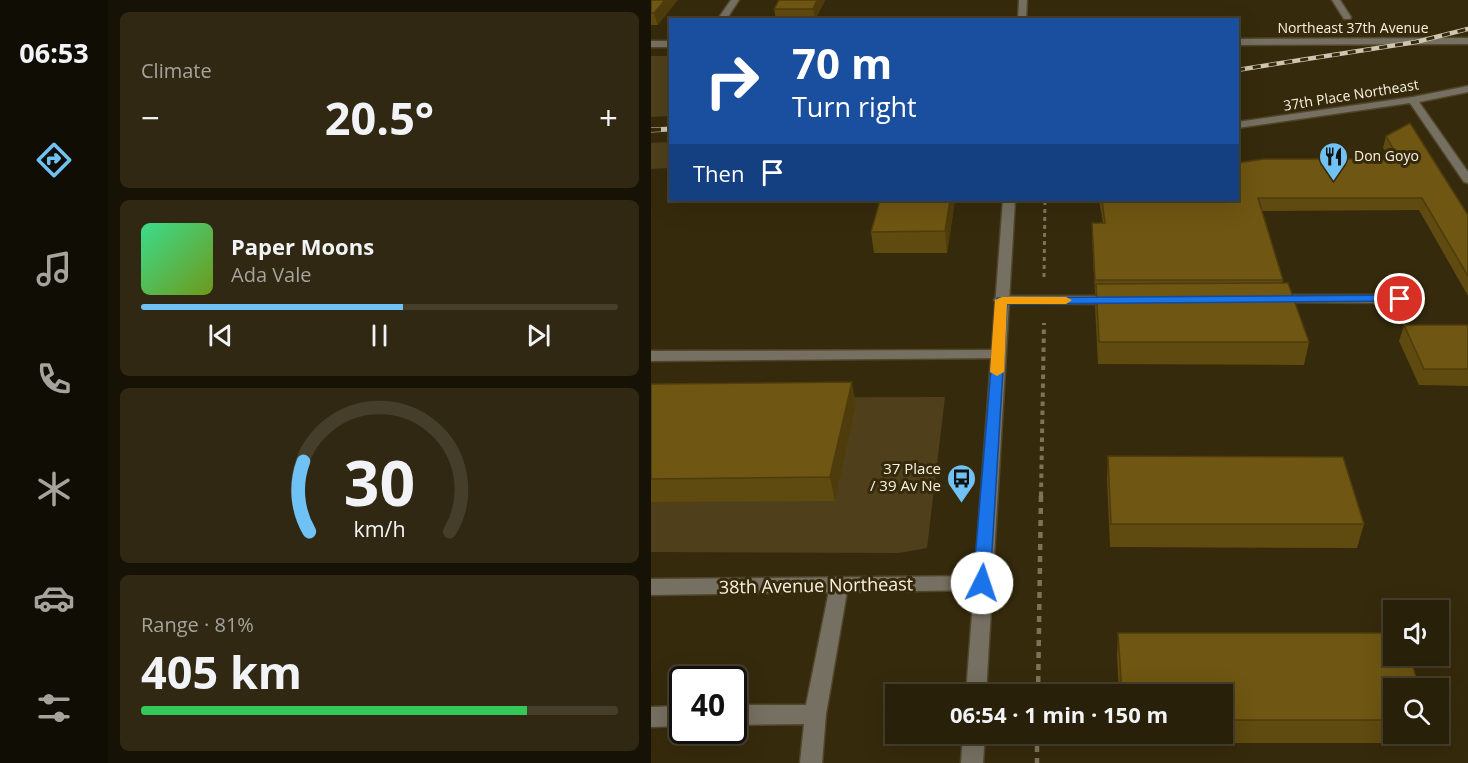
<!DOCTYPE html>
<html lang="en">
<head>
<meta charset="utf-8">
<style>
  :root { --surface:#282009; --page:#302812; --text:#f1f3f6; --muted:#a5a39c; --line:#443e2a; --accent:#70c2f4 }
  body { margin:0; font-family:"Open Sans",sans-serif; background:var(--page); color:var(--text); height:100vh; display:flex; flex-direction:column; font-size:22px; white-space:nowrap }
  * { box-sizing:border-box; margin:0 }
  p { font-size:20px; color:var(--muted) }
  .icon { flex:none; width:33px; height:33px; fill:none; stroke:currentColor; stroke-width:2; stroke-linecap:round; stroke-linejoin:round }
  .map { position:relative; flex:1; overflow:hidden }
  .panel { display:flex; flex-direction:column; gap:12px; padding:12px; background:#161205; width:543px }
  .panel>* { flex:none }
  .top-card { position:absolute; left:18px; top:18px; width:570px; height:183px; border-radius:0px; box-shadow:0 6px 24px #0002,0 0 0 2px var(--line); background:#1a4fa0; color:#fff; overflow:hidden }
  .tools { position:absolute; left:732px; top:600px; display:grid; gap:12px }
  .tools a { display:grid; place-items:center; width:66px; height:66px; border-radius:0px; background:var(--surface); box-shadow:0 6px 24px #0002,0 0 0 2px var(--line); font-size:30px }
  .speed { position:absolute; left:18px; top:666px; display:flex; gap:12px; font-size:30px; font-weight:700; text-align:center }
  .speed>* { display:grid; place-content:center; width:78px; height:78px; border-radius:50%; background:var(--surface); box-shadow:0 6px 24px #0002,0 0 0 2px var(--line); line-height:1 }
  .speed .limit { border:3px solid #111; border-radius:9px; background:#fff; color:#111 }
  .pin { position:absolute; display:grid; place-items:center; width:51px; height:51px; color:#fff; margin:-26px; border:3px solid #fff; border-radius:50%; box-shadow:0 2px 6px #0007 }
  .me { position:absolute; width:66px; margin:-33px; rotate:4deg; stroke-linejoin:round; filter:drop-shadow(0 0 4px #0008) }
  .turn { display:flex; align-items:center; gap:21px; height:126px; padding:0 24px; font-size:27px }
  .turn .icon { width:78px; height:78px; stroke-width:2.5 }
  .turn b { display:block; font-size:42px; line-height:51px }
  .then { display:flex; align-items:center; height:57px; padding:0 24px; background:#0003; gap:12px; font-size:22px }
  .big { font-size:45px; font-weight:700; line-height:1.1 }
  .panel .tile { flex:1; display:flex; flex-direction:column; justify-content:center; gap:9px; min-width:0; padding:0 21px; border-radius:9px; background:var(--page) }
  .panel .dial { align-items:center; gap:0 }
  .dial svg { height:156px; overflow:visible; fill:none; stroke:var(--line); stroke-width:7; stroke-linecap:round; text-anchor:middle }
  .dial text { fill:var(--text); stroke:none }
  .song { display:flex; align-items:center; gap:18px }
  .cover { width:72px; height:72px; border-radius:9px; background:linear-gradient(135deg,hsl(150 70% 55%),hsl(80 70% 35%)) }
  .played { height:6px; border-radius:3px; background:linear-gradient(90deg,var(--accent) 55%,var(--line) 55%) }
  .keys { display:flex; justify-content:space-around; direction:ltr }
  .heat { display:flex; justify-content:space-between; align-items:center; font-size:33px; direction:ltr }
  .charge { height:9px; border-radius:4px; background:linear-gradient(90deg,#34c759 81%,var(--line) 0) }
  .trip { position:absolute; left:234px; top:684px; width:348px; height:60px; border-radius:0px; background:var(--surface); box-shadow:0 6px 24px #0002,0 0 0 2px var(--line); font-weight:700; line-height:60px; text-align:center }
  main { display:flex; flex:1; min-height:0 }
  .menu { display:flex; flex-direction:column; width:108px; justify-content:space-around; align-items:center; background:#100d04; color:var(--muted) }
  .menu .icon { width:42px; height:42px }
  .menu .selected { color:var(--accent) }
  .menu b { font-size:27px; color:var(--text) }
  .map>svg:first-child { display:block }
  .green { fill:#4f401b }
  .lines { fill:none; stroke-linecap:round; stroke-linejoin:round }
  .service-casing { stroke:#51462a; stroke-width:3 }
  .minor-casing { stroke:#51462a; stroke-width:3 }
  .tertiary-casing { stroke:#51462a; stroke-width:3 }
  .path-far2 { stroke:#7e735a; stroke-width:3; stroke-dasharray:4 4; stroke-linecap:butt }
  .path-far1 { stroke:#7e735a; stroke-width:4; stroke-dasharray:4.5 4.5; stroke-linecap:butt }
  .path { stroke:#7e735a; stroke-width:4.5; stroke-dasharray:6 6; stroke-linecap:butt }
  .service { fill:#767062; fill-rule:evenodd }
  .minor { fill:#767062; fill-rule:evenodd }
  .tertiary { fill:#767062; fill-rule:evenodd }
  .rail-far1-casing { stroke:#cec6b2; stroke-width:4.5 }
  .rail-casing { stroke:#cec6b2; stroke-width:5 }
  .rail-far1 { stroke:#362a0c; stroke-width:3; stroke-dasharray:8; stroke-linecap:butt }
  .rail { stroke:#362a0c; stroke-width:4; stroke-dasharray:10; stroke-linecap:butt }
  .wall { fill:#5f4a0f }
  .shaded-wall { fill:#4e3c0d }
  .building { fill:#6f5612; stroke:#4e3c0d; stroke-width:1.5 }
  .route { fill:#1a73e8; stroke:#114b97; stroke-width:1.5 }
  .slow { fill:#f59e0b }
  .labels { text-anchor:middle; stroke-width:6; stroke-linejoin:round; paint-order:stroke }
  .far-street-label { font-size:14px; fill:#f9f2e1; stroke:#362a0c }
  .far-poi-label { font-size:14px; fill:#f9f2e1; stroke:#362a0c; text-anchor:start }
  .poi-label { font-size:15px; fill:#f9f2e1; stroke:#362a0c; text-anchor:end }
  .near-street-label { font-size:18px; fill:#f9f2e1; stroke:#362a0c }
</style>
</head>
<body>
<main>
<nav class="menu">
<b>06:53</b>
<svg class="icon selected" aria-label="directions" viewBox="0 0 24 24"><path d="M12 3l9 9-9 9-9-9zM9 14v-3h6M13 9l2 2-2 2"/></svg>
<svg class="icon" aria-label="music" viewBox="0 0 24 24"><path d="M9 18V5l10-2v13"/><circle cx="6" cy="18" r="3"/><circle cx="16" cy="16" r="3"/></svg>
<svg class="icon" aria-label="phone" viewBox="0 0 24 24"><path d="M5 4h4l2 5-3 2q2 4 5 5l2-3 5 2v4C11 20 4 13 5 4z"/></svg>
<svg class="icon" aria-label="climate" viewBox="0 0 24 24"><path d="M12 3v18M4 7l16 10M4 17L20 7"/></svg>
<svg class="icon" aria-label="car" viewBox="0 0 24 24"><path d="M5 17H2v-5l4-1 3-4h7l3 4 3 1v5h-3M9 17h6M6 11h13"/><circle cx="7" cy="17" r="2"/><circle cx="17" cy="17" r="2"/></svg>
<svg class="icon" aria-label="filters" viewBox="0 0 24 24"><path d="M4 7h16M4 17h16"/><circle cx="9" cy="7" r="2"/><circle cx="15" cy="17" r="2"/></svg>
</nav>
<section class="panel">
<div class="tile"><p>Climate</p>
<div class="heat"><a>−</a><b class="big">20.5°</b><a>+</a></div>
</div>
<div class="tile">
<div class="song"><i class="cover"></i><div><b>Paper Moons</b><p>Ada Vale</p></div></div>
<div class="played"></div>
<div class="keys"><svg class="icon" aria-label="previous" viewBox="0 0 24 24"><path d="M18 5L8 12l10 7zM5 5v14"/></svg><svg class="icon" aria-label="pause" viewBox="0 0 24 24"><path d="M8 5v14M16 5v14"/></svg><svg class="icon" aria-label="next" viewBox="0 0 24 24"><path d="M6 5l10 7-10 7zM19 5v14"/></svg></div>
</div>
<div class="tile dial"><svg viewBox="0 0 100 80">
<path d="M14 69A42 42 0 1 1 86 69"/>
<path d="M14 69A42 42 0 0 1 11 33" stroke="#70c2f4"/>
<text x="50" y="56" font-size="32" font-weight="700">30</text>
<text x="50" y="72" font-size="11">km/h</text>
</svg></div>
<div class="tile"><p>Range · 81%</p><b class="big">405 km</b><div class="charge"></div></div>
</section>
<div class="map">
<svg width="817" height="763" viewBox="0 0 817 763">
  <rect width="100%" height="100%" fill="#362a0c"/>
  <g class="green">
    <polygon points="0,56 19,56 19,116 0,117"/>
    <polygon points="19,142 19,168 0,169 0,143"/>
    <polygon points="294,397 276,548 248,553 0,552 0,398"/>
  </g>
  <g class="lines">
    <defs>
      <g id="service">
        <polygon points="623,295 749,295 756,299 749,303 618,302 616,299 618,296"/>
        <polygon points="350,296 464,296 471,300 464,304 345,303 343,300 345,297"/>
        <polygon points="347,350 354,355 352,358 0,361 0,351"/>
        <polygon points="188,578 195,581 197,586 175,714 171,763 149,763 153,724 82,725 82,705 155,705 179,586 181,581"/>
        <polygon points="32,706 32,726 0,727 0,707"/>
      </g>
      <g id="minor">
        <polygon points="80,0 88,0 75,20 66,20"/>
        <polygon points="681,0 689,0 700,17 699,19 693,19"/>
        <polygon points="817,86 817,92 768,102 817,172 817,183 813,182 759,103 586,128 586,122 762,97"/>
        <polygon points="331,576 338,578 340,583 338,588 331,590 0,595 0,579"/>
      </g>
      <g id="tertiary">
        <polygon points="368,0 376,0 375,20 367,20"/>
        <polygon points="817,38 817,44 586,45 586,39"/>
        <rect x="0" y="41" width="20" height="6"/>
        <polygon points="352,200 364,200 335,694 315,694"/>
        <polygon points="312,734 334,734 332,763 310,763"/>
      </g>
    </defs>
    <use href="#service" class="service-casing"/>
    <use href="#minor" class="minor-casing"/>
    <use href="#tertiary" class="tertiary-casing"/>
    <polyline class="path-far2" points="393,277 394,200"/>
    <polyline class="path-far1" points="390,496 393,323"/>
    <g class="path">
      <polyline points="387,694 390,495"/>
      <polyline points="386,734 386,763"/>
    </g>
    <use href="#service" class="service"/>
    <use href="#minor" class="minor"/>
    <use href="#tertiary" class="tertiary"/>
    <defs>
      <polyline id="rail-far1" points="586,70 765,42 817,29"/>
      <polyline id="rail" points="0,130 20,129"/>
    </defs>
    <use href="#rail-far1" class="rail-far1-casing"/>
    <use href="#rail" class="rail-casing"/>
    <use href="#rail-far1" class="rail-far1"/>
    <use href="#rail" class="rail"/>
  </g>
  <g class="wall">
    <polygon points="0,0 7,25 0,25"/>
    <polygon points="174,0 164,20 125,20 123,9"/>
    <polygon points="735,136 817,215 817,296 768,210 611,211 632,280 631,283 658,342 653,365 447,364 444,306 445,294 444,294 441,236 441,223 452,223 448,200 586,200 739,159 732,148"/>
    <polygon points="304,200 296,253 223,253 220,232"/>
    <polygon points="753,325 817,325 817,386 768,385 748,341"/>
    <polygon points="0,384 205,405 184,501 0,502"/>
    <polygon points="457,456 713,524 706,548 459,547 456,480"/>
    <polygon points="467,633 742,688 742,734 773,734 769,743 470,743 470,734 572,734 572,694 468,694 466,656"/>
  </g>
  <g class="shaded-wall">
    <polygon points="14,0 27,0 7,25 3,13"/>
    <polygon points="166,0 174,0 164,20 162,9"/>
    <polygon points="299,200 304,200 296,253 294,231"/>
    <polygon points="201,382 205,405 184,501 179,477"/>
  </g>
  <g class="building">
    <polygon points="0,0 14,0 3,13 0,13"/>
    <polygon points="128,0 166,0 162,9 123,9"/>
    <polygon points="759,123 817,215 817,276 771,198 607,198 632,280 444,280 441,223 454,223 451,200 586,200 586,163 612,159 748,159 735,136"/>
    <polygon points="229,200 299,200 294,231 220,232"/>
    <polygon points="637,283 658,342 448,342 445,284"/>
    <polygon points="753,325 817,325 817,369 773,369"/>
    <polygon points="201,382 179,477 0,479 0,384"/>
    <polygon points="457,456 692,457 713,524 460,524"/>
    <polygon points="467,633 742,633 742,656 758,656 769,688 742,688 742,720 572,720 572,694 471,694"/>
  </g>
  <polygon class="route" points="749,295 753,296 753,301 356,304 339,583 337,588 331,590 325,588 322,583 346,298"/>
  <polygon class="slow" points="351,297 415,297 421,300 415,304 356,304 353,372 346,376 339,372 344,300"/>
  <defs>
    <symbol id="restaurant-pin" viewBox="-11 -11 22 30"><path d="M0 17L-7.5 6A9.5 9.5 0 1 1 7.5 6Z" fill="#70c2f4" stroke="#362a0c"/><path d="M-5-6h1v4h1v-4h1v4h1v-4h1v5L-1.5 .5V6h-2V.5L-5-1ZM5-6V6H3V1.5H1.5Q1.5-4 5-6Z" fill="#111"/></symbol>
    <symbol id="bus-pin" viewBox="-11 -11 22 30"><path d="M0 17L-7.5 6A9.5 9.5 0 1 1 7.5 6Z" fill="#70c2f4" stroke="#362a0c"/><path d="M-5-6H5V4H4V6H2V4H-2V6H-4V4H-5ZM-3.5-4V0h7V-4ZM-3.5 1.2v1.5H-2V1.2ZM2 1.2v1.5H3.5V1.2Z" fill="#111"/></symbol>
  </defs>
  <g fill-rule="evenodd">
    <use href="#restaurant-pin" x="666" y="140" width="33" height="45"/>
    <use href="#bus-pin" x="294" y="462" width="33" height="45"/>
  </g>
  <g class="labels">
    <g class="far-street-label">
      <text x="702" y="33">Northeast 37th Avenue</text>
      <text transform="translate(700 95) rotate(-9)" y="5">37th Place Northeast</text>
    </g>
    <g class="far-poi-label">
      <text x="703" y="161">Don Goyo</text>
    </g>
    <g class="poi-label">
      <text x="290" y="474">37 Place<tspan x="290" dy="17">/ 39 Av Ne</tspan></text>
    </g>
    <g class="near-street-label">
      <text transform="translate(165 586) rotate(-1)" y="6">38th Avenue Northeast</text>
    </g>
  </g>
</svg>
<div class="tools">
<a><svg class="icon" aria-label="sound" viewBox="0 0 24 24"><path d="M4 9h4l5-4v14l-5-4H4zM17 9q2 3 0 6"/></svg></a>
<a><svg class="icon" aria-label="search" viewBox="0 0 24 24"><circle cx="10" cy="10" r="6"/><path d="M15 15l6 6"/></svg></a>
</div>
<div class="speed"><div class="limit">40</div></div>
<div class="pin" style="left:749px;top:299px;background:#d93025"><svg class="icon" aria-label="arrive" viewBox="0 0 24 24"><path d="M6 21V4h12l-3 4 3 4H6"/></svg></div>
<svg class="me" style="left:331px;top:583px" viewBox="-20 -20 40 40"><circle r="19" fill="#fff"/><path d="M0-13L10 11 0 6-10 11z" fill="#1a73e8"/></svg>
<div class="trip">06:54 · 1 min · 150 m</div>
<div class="top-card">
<div class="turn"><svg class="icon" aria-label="right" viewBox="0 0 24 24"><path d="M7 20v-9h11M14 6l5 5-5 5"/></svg><div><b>70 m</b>Turn right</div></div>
<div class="then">Then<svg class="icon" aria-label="arrive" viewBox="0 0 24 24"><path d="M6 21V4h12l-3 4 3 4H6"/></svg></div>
</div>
</div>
</main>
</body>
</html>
